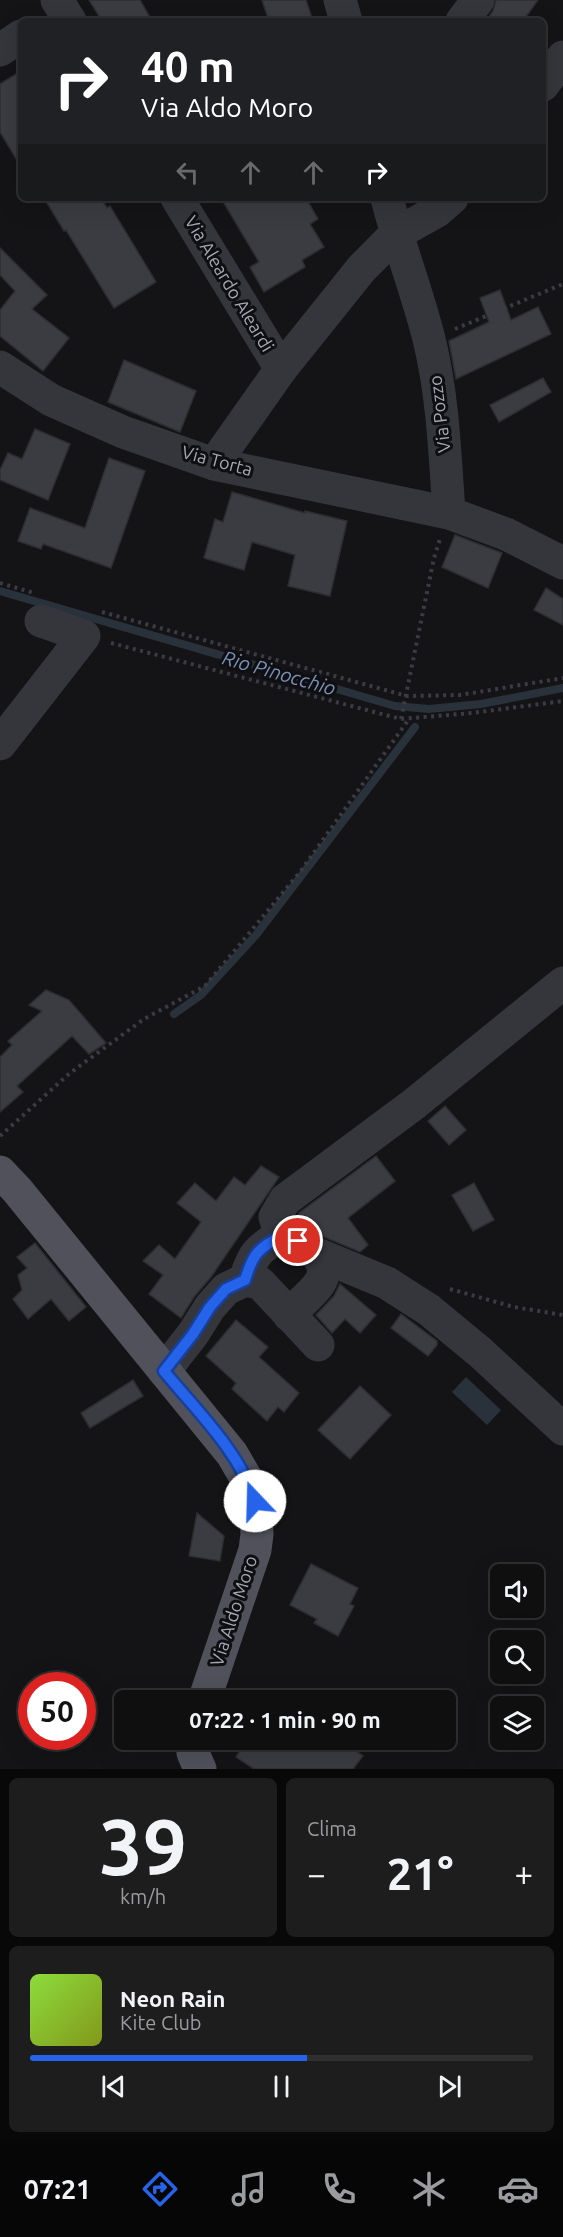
<!DOCTYPE html>
<html lang="it">
<head>
<meta charset="utf-8">
<style>
  :root { --surface:#0f0f10; --page:#1d1d1e; --text:#f1f3f6; --muted:#9b9c9f; --line:#2f2f30; --accent:#2563eb }
  body { margin:0; font-family:Ubuntu,sans-serif; background:var(--page); color:var(--text); height:100vh; display:flex; flex-direction:column; font-size:22px; white-space:nowrap }
  * { box-sizing:border-box; margin:0 }
  p { font-size:20px; color:var(--muted) }
  .icon { flex:none; width:33px; height:33px; fill:none; stroke:currentColor; stroke-width:2; stroke-linecap:round; stroke-linejoin:round }
  .map { position:relative; height:1769px; overflow:hidden }
  .details { display:flex; flex-direction:column; gap:9px; padding:9px; background:#080809; flex:1 }
  .details>* { flex:none }
  .top-card { position:absolute; left:18px; top:18px; width:528px; height:183px; border-radius:9px; box-shadow:0 6px 24px #0002,0 0 0 2px var(--line); background:#202124; color:#fff; overflow:hidden }
  .tools { position:absolute; left:490px; top:1564px; display:grid; gap:12px }
  .tools a { display:grid; place-items:center; width:54px; height:54px; border-radius:9px; background:var(--surface); box-shadow:0 6px 24px #0002,0 0 0 2px var(--line); font-size:30px }
  .speed { position:absolute; left:18px; top:1672px; display:flex; gap:12px; font-size:30px; font-weight:700; text-align:center }
  .speed>* { display:grid; place-content:center; width:78px; height:78px; border-radius:50%; background:var(--surface); box-shadow:0 6px 24px #0002,0 0 0 2px var(--line); line-height:1 }
  .speed .limit { border:9px solid #d22; background:#fff; color:#111 }
  .pin { position:absolute; display:grid; place-items:center; width:51px; height:51px; color:#fff; margin:-26px; border:3px solid #fff; border-radius:50%; box-shadow:0 2px 6px #0007 }
  .me { position:absolute; width:66px; margin:-33px; rotate:339deg; stroke-linejoin:round; filter:drop-shadow(0 0 4px #0008) }
  .turn { display:flex; align-items:center; gap:21px; height:126px; padding:0 24px; font-size:27px }
  .turn .icon { width:78px; height:78px; stroke-width:2.5 }
  .turn b { display:block; font-size:42px; line-height:51px }
  .lanes { display:flex; align-items:center; height:57px; padding:0 24px; background:#0003; justify-content:center; gap:30px; direction:ltr }
  .lanes .off { opacity:.35 }
  .big { font-size:45px; font-weight:600; line-height:1.1 }
  .details .card { flex:1; display:flex; flex-direction:column; justify-content:center; gap:9px; min-width:0; padding:0 21px; border-radius:9px; background:var(--page) }
  .details .dial { align-items:center; gap:0 }
  .dial b { font-size:78px; line-height:1 }
  .song { display:flex; align-items:center; gap:18px }
  .cover { width:72px; height:72px; border-radius:9px; background:linear-gradient(135deg,hsl(90 70% 55%),hsl(70 70% 35%)) }
  .played { height:6px; border-radius:3px; background:linear-gradient(90deg,var(--accent) 55%,var(--line) 55%) }
  .keys { display:flex; justify-content:space-around; direction:ltr }
  .heat { display:flex; justify-content:space-between; align-items:center; font-size:33px; direction:ltr }
  .details .tiles { flex:1; display:grid; gap:9px; grid-template-columns:1fr 1fr }
  .card:last-child { grid-column:span 2 }
  .trip { position:absolute; left:114px; top:1690px; width:342px; height:60px; border-radius:9px; background:var(--surface); box-shadow:0 6px 24px #0002,0 0 0 2px var(--line); font-weight:600; line-height:60px; text-align:center }
  .tabs { display:flex; height:96px; justify-content:space-around; align-items:center; background:#060606; color:var(--muted) }
  .tabs .icon { width:42px; height:42px }
  .tabs .selected { color:var(--accent) }
  .tabs b { font-size:27px; color:var(--text) }
  .map>svg:first-child { display:block }
  .water { fill:#29313b }
  .lines { fill:none; stroke-linecap:round; stroke-linejoin:round }
  .stream { stroke:#29313b; stroke-width:8 }
  .building { fill:#3b3c41; stroke:#2e2e32; stroke-width:1.5 }
  .path { stroke:#3b3c43; stroke-width:4; stroke-dasharray:3 4.5; stroke-linecap:butt }
  .minor { stroke:#35353c; stroke-width:33 }
  .major { stroke:#50515b; stroke-width:33 }
  .route-casing { stroke:#184099; stroke-width:15 }
  .route { stroke:#2563eb; stroke-width:10 }
  .labels { text-anchor:middle; stroke-width:6; stroke-linejoin:round; paint-order:stroke }
  .street-label { font-size:18px; fill:#a4a8b8; stroke:#0f0f11 }
  .water-label { font-size:20px; font-style:italic; fill:#7891b7; stroke:#0f0f11 }
</style>
</head>
<body>
<div class="map">
<svg width="563" height="1769" viewBox="0 0 563 1769">
  <rect width="100%" height="100%" fill="#141416"/>
  <polygon class="water" points="466,1377 501,1410 487,1425 452,1392"/>
  <g class="lines">
    <g class="stream">
      <polyline points="0,591 395,706 429,709 481,704 563,688"/>
      <polyline points="174,1014 201,995 256,935 415,727"/>
    </g>
  </g>
  <g class="building">
    <polygon points="89,0 140,0 152,21 102,21"/>
    <polygon points="262,0 306,0 313,21 269,21"/>
    <polygon points="496,0 538,0 523,21 486,21 493,11"/>
    <polygon points="21,71 21,167 0,132 0,84"/>
    <polygon points="44,198 101,198 107,208 110,206 156,282 114,308 66,230 64,231"/>
    <polygon points="221,198 306,198 318,219 310,224 324,247 302,260 305,267 264,292 250,267 259,262"/>
    <polygon points="0,248 47,295 32,309 69,338 43,371 0,336 0,310 15,291 0,275"/>
    <polygon points="500,290 511,320 538,307 551,334 456,379 449,341 489,322 480,298"/>
    <polygon points="124,360 196,391 180,432 108,402"/>
    <polygon points="543,378 551,392 499,422 490,405"/>
    <polygon points="35,429 70,444 48,500 0,480 0,470 8,453 22,459"/>
    <polygon points="109,458 145,471 111,568 43,544 41,549 18,541 30,508 85,528"/>
    <polygon points="232,492 305,513 305,511 347,521 330,596 288,586 295,555 252,542 244,570 204,558 215,519 223,522"/>
    <polygon points="455,535 502,553 488,588 442,567"/>
    <polygon points="546,588 563,599 563,625 534,610"/>
    <polygon points="46,990 69,1000 106,1043 89,1054 72,1036 17,1086 23,1092 0,1112 0,1057 12,1045 8,1041 42,1011 29,1005"/>
    <polygon points="445,1106 466,1130 449,1145 428,1121"/>
    <polygon points="376,1156 395,1181 348,1218 368,1245 360,1252 324,1237 315,1224 310,1228 296,1221 299,1213"/>
    <polygon points="261,1166 279,1177 211,1277 194,1297 181,1318 149,1294 163,1275 143,1261 159,1245 175,1259 201,1222 177,1203 195,1183 216,1201 234,1177 245,1185"/>
    <polygon points="474,1183 494,1220 473,1231 452,1195"/>
    <polygon points="35,1243 86,1307 69,1321 51,1299 28,1319 13,1299 22,1290 18,1275 27,1268 17,1257"/>
    <polygon points="340,1284 376,1315 360,1333 345,1319 332,1333 316,1315 334,1296"/>
    <polygon points="401,1314 437,1341 437,1345 428,1356 391,1328"/>
    <polygon points="236,1320 268,1347 259,1357 299,1393 284,1412 278,1407 267,1421 232,1389 236,1383 206,1356"/>
    <polygon points="133,1380 143,1396 90,1428 81,1413"/>
    <polygon points="360,1386 391,1415 350,1459 318,1430"/>
    <polygon points="197,1513 224,1536 220,1561 189,1556"/>
    <polygon points="311,1564 358,1588 350,1604 354,1606 338,1636 314,1623 317,1619 290,1605"/>
    <polygon points="247,1740 341,1740 363,1756 353,1769 254,1769 236,1757"/>
  </g>
  <g class="lines">
    <g class="path">
      <polyline points="455,329 563,284"/>
      <polyline points="0,583 34,593"/>
      <polyline points="102,612 407,696 460,695 563,678"/>
      <polyline points="111,643 401,719 472,713 563,701"/>
      <polyline points="401,719 434,558 440,539"/>
      <polyline points="0,1136 70,1073 144,1019 205,986 300,872 409,719"/>
      <polyline points="450,1289 514,1307 563,1315"/>
    </g>
    <g class="minor">
      <polyline points="57,0 70,21"/>
      <polyline points="340,0 346,21"/>
      <polyline points="462,21 478,0"/>
      <polyline points="0,50 21,36"/>
      <polyline points="543,85 563,57"/>
      <polyline points="177,198 281,369 214,464"/>
      <path d="M387 198C399 246 417 291 429 339 443 396 445 455 449 513"/>
      <polyline points="0,367 51,400 123,432 214,464 449,513 506,534 563,563"/>
      <polyline points="281,369 362,268 396,234 437,211 452,198"/>
      <polyline points="0,744 84,636 41,621"/>
      <polyline points="281,1236 275,1217 285,1200 414,1104 563,983"/>
      <polyline points="317,1254 387,1283 429,1310 481,1353 563,1429"/>
      <path d="M245 1280C253 1254 258 1248 281 1236 300 1241 336 1258 319 1284 311 1295 298 1305 289 1315"/>
      <polyline points="164,1371 193,1334 210,1307 226,1289 245,1280 260,1283 318,1345"/>
    </g>
    <g class="major">
      <polyline points="0,1172 17,1190 232,1454 250,1485 255,1501 257,1534 255,1550 204,1701"/>
      <polyline points="194,1740 193,1753 200,1769"/>
    </g>
  </g>
  <g class="lines">
    <defs>
      <path id="route" d="M255 1501C240 1452 196 1410 164 1371L193 1334 210 1307 226 1289 245 1280C253 1254 258 1248 282 1236L298 1241"/>
    </defs>
    <use href="#route" class="route-casing"/>
    <use href="#route" class="route"/>
  </g>
  <g class="labels">
    <g class="street-label">
      <text transform="translate(229 284) rotate(59)" y="6">Via Aleardo Aleardi</text>
      <text transform="translate(440 414) rotate(-97)" y="6">Via Pozzo</text>
      <text transform="translate(217 461) rotate(15)" y="6">Via Torta</text>
      <text transform="translate(234 1611) rotate(-72)" y="6">Via Aldo Moro</text>
    </g>
    <g class="water-label">
      <text transform="translate(279 673) rotate(16)" y="7">Rio Pinocchio</text>
    </g>
  </g>
</svg>
<div class="tools">
<a><svg class="icon" aria-label="sound" viewBox="0 0 24 24"><path d="M4 9h4l5-4v14l-5-4H4zM17 9q2 3 0 6"/></svg></a>
<a><svg class="icon" aria-label="search" viewBox="0 0 24 24"><circle cx="10" cy="10" r="6"/><path d="M15 15l6 6"/></svg></a>
<a><svg class="icon" aria-label="layers" viewBox="0 0 24 24"><path d="M12 4l9 5-9 5-9-5zM3 14l9 5 9-5"/></svg></a>
</div>
<div class="speed"><div class="limit">50</div></div>
<div class="pin" style="left:298px;top:1241px;background:#d93025"><svg class="icon" aria-label="arrive" viewBox="0 0 24 24"><path d="M6 21V4h12l-3 4 3 4H6"/></svg></div>
<svg class="me" style="left:255px;top:1501px" viewBox="-20 -20 40 40"><circle r="19" fill="#fff"/><path d="M0-13L10 11 0 6-10 11z" fill="#2563eb"/></svg>
<div class="trip">07:22 · 1 min · 90 m</div>
<div class="top-card">
<div class="turn"><svg class="icon" aria-label="right" viewBox="0 0 24 24"><path d="M7 20v-9h11M14 6l5 5-5 5"/></svg><div><b>40 m</b>Via Aldo Moro</div></div>
<div class="lanes"><svg class="icon off" aria-label="left" viewBox="0 0 24 24"><path d="M17 20v-9H6M10 6l-5 5 5 5"/></svg><svg class="icon off" aria-label="ahead" viewBox="0 0 24 24"><path d="M12 20V5M6 11l6-6 6 6"/></svg><svg class="icon off" aria-label="ahead" viewBox="0 0 24 24"><path d="M12 20V5M6 11l6-6 6 6"/></svg><svg class="icon" aria-label="right" viewBox="0 0 24 24"><path d="M7 20v-9h11M14 6l5 5-5 5"/></svg></div>
</div>
</div>
<section class="details">
<div class="tiles">
<div class="card dial"><b>39</b><p>km/h</p></div>
<div class="card"><p>Clima</p>
<div class="heat"><a>−</a><b class="big">21°</b><a>+</a></div>
</div>
<div class="card">
<div class="song"><i class="cover"></i><div><b>Neon Rain</b><p>Kite Club</p></div></div>
<div class="played"></div>
<div class="keys"><svg class="icon" aria-label="previous" viewBox="0 0 24 24"><path d="M18 5L8 12l10 7zM5 5v14"/></svg><svg class="icon" aria-label="pause" viewBox="0 0 24 24"><path d="M8 5v14M16 5v14"/></svg><svg class="icon" aria-label="next" viewBox="0 0 24 24"><path d="M6 5l10 7-10 7zM19 5v14"/></svg></div>
</div>
</div>
</section>
<nav class="tabs">
<b>07:21</b>
<svg class="icon selected" aria-label="directions" viewBox="0 0 24 24"><path d="M12 3l9 9-9 9-9-9zM9 14v-3h6M13 9l2 2-2 2"/></svg>
<svg class="icon" aria-label="music" viewBox="0 0 24 24"><path d="M9 18V5l10-2v13"/><circle cx="6" cy="18" r="3"/><circle cx="16" cy="16" r="3"/></svg>
<svg class="icon" aria-label="phone" viewBox="0 0 24 24"><path d="M5 4h4l2 5-3 2q2 4 5 5l2-3 5 2v4C11 20 4 13 5 4z"/></svg>
<svg class="icon" aria-label="climate" viewBox="0 0 24 24"><path d="M12 3v18M4 7l16 10M4 17L20 7"/></svg>
<svg class="icon" aria-label="car" viewBox="0 0 24 24"><path d="M5 17H2v-5l4-1 3-4h7l3 4 3 1v5h-3M9 17h6M6 11h13"/><circle cx="7" cy="17" r="2"/><circle cx="17" cy="17" r="2"/></svg>
</nav>
</body>
</html>
